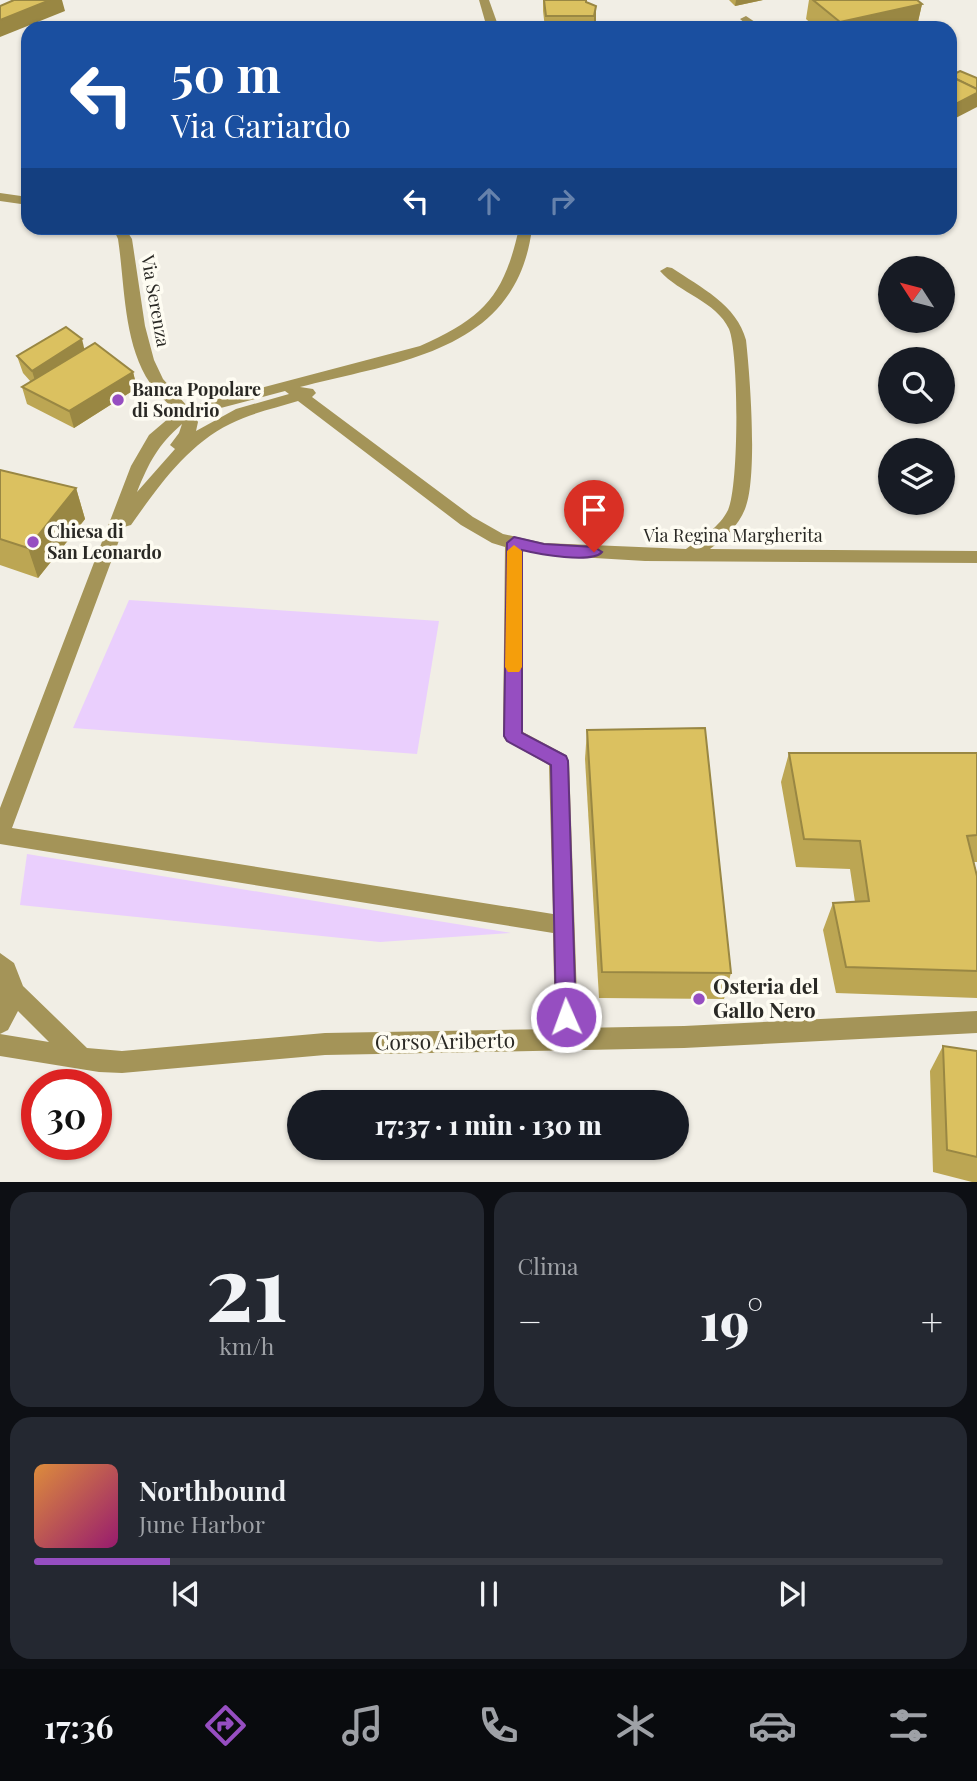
<!DOCTYPE html>
<html lang="it">
<head>
<meta charset="utf-8">
<style>
  :root { --surface:#171b24; --page:#242831; --text:#f1f3f6; --muted:#9ea1a6; --line:#363941; --accent:#964ec1 }
  body { margin:0; font-family:"Playfair Display",serif; background:var(--page); color:var(--text); height:100vh; display:flex; flex-direction:column; font-size:26px; white-space:nowrap }
  * { box-sizing:border-box; margin:0 }
  p { font-size:23px; color:var(--muted) }
  .icon { flex:none; width:38px; height:38px; fill:none; stroke:currentColor; stroke-width:2; stroke-linecap:round; stroke-linejoin:round }
  .map { position:relative; height:1182px; overflow:hidden }
  .sheet { display:flex; flex-direction:column; gap:10px; padding:10px; background:#0d0f14; flex:1 }
  .sheet>* { flex:none }
  .banner { position:absolute; left:21px; top:21px; width:936px; height:214px; border-radius:21px; box-shadow:0 2px 5px #0004; background:#1a4fa0; color:#fff; overflow:hidden }
  .needle { width:46px; rotate:306deg }
  .buttons { position:absolute; left:878px; top:256px; display:grid; gap:14px }
  .buttons a { display:grid; place-items:center; width:77px; height:77px; border-radius:50%; background:var(--surface); box-shadow:0 2px 5px #0004; font-size:35px }
  .speed { position:absolute; left:21px; top:1069px; display:flex; gap:14px; font-size:35px; font-weight:700; text-align:center }
  .speed>* { display:grid; place-content:center; width:91px; height:91px; border-radius:50%; background:var(--surface); box-shadow:0 2px 5px #0004; line-height:1 }
  .speed .limit { border:10px solid #d22; background:#fff; color:#111 }
  .pin { position:absolute; display:grid; place-items:center; width:60px; height:60px; color:#fff; margin:-72px -30px; border-radius:50% 50% 50% 0; rotate:-45deg; box-shadow:0 0 7px #0007 }
  .pin .icon { rotate:45deg }
  .me { position:absolute; width:77px; margin:-38px; rotate:358deg; stroke-linejoin:round; filter:drop-shadow(0 0 5px #0008) }
  .turn { display:flex; align-items:center; gap:24px; height:147px; padding:0 35px; font-size:32px }
  .turn .icon { width:91px; height:91px; stroke-width:2.5 }
  .turn b { display:block; font-size:49px; line-height:60px }
  .lanes { display:flex; align-items:center; height:66px; padding:0 35px; background:#0003; justify-content:center; gap:35px; direction:ltr }
  .lanes .off { opacity:.35 }
  .big { font-size:52px; font-weight:800; line-height:1.1 }
  .sheet .card { flex:1; display:flex; flex-direction:column; justify-content:center; gap:10px; min-width:0; padding:0 24px; border-radius:21px; background:var(--page) }
  .sheet .dial { align-items:center; gap:0 }
  .dial b { font-size:91px; line-height:1 }
  .song { display:flex; align-items:center; gap:21px }
  .cover { width:84px; height:84px; border-radius:10px; background:linear-gradient(135deg,hsl(30 70% 55%),hsl(320 70% 35%)) }
  .played { height:7px; border-radius:4px; background:linear-gradient(90deg,var(--accent) 15%,var(--line) 15%) }
  .keys { display:flex; justify-content:space-around; direction:ltr }
  .heat { display:flex; justify-content:space-between; align-items:center; font-size:38px; direction:ltr }
  .sheet .tiles { flex:1; display:grid; gap:10px; grid-template-columns:1fr 1fr }
  .card:last-child { grid-column:span 2 }
  .trip { position:absolute; left:287px; top:1090px; width:402px; height:70px; border-radius:35px; background:var(--surface); box-shadow:0 2px 5px #0004; font-weight:800; line-height:70px; text-align:center }
  .tab-bar { display:flex; height:112px; justify-content:space-around; align-items:center; background:#090b0e; color:var(--muted) }
  .tab-bar .icon { width:49px; height:49px }
  .tab-bar .active { color:var(--accent) }
  .tab-bar b { font-size:32px; color:var(--text) }
  .map>svg:first-child { display:block }
  .green { fill:#eacffd }
  .lines { fill:none; stroke-linecap:round; stroke-linejoin:round }
  .minor { fill:#a49458; fill-rule:evenodd }
  .wall { fill:#bca653 }
  .shaded-wall { fill:#998743 }
  .building { fill:#dbc160; stroke:#998743; stroke-width:2 }
  .route { fill:#964ec1; stroke:#62337d; stroke-width:2 }
  .slow { fill:#f59e0b }
  .poi-dot { fill:#964ec1; stroke:#fefcf2; stroke-width:2.5 }
  .labels { text-anchor:middle; stroke-width:7; stroke-linejoin:round; paint-order:stroke }
  .street-label { font-size:18px; fill:#2a2925; stroke:#fefcf2 }
  .poi-label { font-size:18px; font-weight:bold; fill:#2a2925; stroke:#fefcf2; text-anchor:start }
  .near-poi-label { font-size:21px; font-weight:bold; fill:#2a2925; stroke:#fefcf2; text-anchor:start }
  .near-street-label { font-size:21px; fill:#2a2925; stroke:#fefcf2 }
</style>
</head>
<body>
<div class="map">
<svg width="977" height="1183" viewBox="0 0 977 1183">
  <rect width="100%" height="100%" fill="#f1eee5"/>
  <g class="green">
    <polygon points="129,600 439,621 417,754 73,728"/>
    <polygon points="27,854 511,933 380,942 20,905"/>
  </g>
  <g class="lines">
    <g class="minor">
      <polygon points="479,0 489,0 499,28 487,28"/>
      <polygon points="746,16 764,28 751,28 740,19"/>
      <polygon points="0,193 28,197 28,205 0,201"/>
      <path d="M113 228H125L132 239 145 326 154 360 163 379 188 407 420 346C484 318 504 296 519 228H532C517 352 399 361 300 387L313 389 316 393 312 397 473 517 503 534 544 543 686 549C701 538 720 527 728 510 739 487 739 353 729 329 716 301 679 293 660 271L667 267 672 268C700 287 737 305 746 340 750 376 758 477 745 509 738 526 725 538 710 549L977 551V563L645 561 544 555 522 550 523 732 566 755 569 761 578 1028 684 1026 977 1011V1033L684 1048 325 1055 122 1073 99 1072 0 1056V1034L49 1042 18 1011 8 1030 0 1034V953L14 963 23 986 87 1048 122 1051 325 1033 555 1029 553 933 0 844V808L131 466 149 435 176 412C167 402 157 394 150 383 123 343 125 285 118 239ZM285 391 289 394 236 409 196 431 198 422 194 415ZM298 401 461 525 492 543 505 547 503 736 506 741 549 765 553 914 12 828 124 527 131 525C158 487 187 445 230 424 252 413 275 408 298 401ZM182 424 179 433 170 445 175 449 137 492C149 462 158 445 182 424Z"/>
    </g>
  </g>
  <g class="wall">
    <polygon points="543,0 586,0 586,2 596,6 594,28 545,28 543,11"/>
    <polygon points="729,0 763,0 735,6"/>
    <polygon points="809,0 917,0 922,4 917,26 909,28 816,28 806,19"/>
    <polygon points="85,349 133,372 137,388 74,428 27,404 22,387 31,382 23,373 17,356"/>
    <polygon points="0,470 76,488 85,519 38,578 0,565"/>
    <polygon points="587,730 731,973 724,999 599,998 585,759"/>
    <polygon points="789,753 977,753 977,862 974,862 977,876 977,998 836,993 823,930 833,903 855,902 850,869 796,867 781,782"/>
    <polygon points="943,1046 977,1051 977,1182 972,1182 933,1172 930,1071"/>
  </g>
  <g class="shaded-wall">
    <polygon points="50,0 62,0 65,11 0,37 0,20"/>
    <polygon points="736,0 763,0 735,6"/>
    <polygon points="922,4 917,26 909,28 839,28 840,22"/>
    <polygon points="596,6 596,21 594,28 594,16"/>
    <polygon points="977,93 977,107 950,121 950,107"/>
    <polygon points="82,339 86,356 37,387 32,371"/>
    <polygon points="133,372 137,388 74,428 69,411"/>
    <polygon points="76,488 85,519 38,578 28,548"/>
  </g>
  <g class="building">
    <polygon points="14,0 50,0 0,20 0,6"/>
    <polygon points="544,0 586,0 586,2 596,6 594,16 546,16"/>
    <polygon points="813,0 917,0 922,4 840,22"/>
    <polygon points="725,25 728,28 706,28"/>
    <polygon points="960,71 977,78 977,89 950,76"/>
    <polygon points="950,76 977,89 977,93 950,107"/>
    <polygon points="66,327 82,339 32,371 17,356"/>
    <polygon points="95,343 133,372 69,411 22,387"/>
    <polygon points="0,470 76,488 28,548 0,539"/>
    <polygon points="705,728 731,973 602,972 587,730"/>
    <polygon points="789,753 977,753 977,835 967,836 977,876 977,971 846,967 833,903 869,901 860,841 804,839"/>
    <polygon points="943,1046 977,1051 977,1157 947,1150"/>
  </g>
  <path class="route" d="M514 537 544 544 594 547 602 552C592 564 538 554 522 550V733L566 756 568 761 576 1017 573 1024 566 1026 559 1024 556 1017 551 765 507 741 504 736 507 543Z"/>
  <polygon class="slow" points="514,545 522,551 522,667 519,672 508,672 505,667 507,551"/>
  <g class="poi-dot">
    <circle cx="118" cy="400" r="7"/>
    <circle cx="33" cy="542" r="7"/>
    <circle cx="699" cy="999" r="7"/>
  </g>
  <g class="labels">
    <g class="street-label">
      <text transform="translate(155 301) rotate(80)" y="6">Via Serenza</text>
      <text x="733" y="542">Via Regina Margherita</text>
    </g>
    <g class="poi-label">
      <text x="132" y="396">Banca Popolare<tspan x="132" dy="21">di Sondrio</tspan></text>
      <text x="47" y="538">Chiesa di<tspan x="47" dy="21">San Leonardo</tspan></text>
    </g>
    <g class="near-poi-label">
      <text x="713" y="994">Osteria del<tspan x="713" dy="24">Gallo Nero</tspan></text>
    </g>
    <g class="near-street-label">
      <text transform="translate(445 1042) rotate(-1)" y="7">Corso Ariberto</text>
    </g>
  </g>
</svg>
<div class="buttons">
<a><svg class="needle" viewBox="-14 -14 28 28"><path d="M0-13l5 13h-10z" fill="#e53935"/><path d="M0 13l5-13h-10z" fill="#9ea1a6"/></svg></a>
<a><svg class="icon" aria-label="search" viewBox="0 0 24 24"><circle cx="10" cy="10" r="6"/><path d="M15 15l6 6"/></svg></a>
<a><svg class="icon" aria-label="layers" viewBox="0 0 24 24"><path d="M12 4l9 5-9 5-9-5zM3 14l9 5 9-5"/></svg></a>
</div>
<div class="speed"><div class="limit">30</div></div>
<div class="pin" style="left:594px;top:552px;background:#d93025"><svg class="icon" aria-label="arrive" viewBox="0 0 24 24"><path d="M6 21V4h12l-3 4 3 4H6"/></svg></div>
<svg class="me" style="left:566px;top:1017px" viewBox="-20 -20 40 40"><circle r="17" fill="#964ec1" stroke="#fff" stroke-width="3"/><path d="M0-11L8 9 0 5-8 9z" fill="#fff"/></svg>
<div class="trip">17:37 · 1 min · 130 m</div>
<div class="banner">
<div class="turn"><svg class="icon" aria-label="left" viewBox="0 0 24 24"><path d="M17 20v-9H6M10 6l-5 5 5 5"/></svg><div><b>50 m</b>Via Gariardo</div></div>
<div class="lanes"><svg class="icon" aria-label="left" viewBox="0 0 24 24"><path d="M17 20v-9H6M10 6l-5 5 5 5"/></svg><svg class="icon off" aria-label="ahead" viewBox="0 0 24 24"><path d="M12 20V5M6 11l6-6 6 6"/></svg><svg class="icon off" aria-label="right" viewBox="0 0 24 24"><path d="M7 20v-9h11M14 6l5 5-5 5"/></svg></div>
</div>
</div>
<section class="sheet">
<div class="tiles">
<div class="card dial"><b>21</b><p>km/h</p></div>
<div class="card"><p>Clima</p>
<div class="heat"><a>−</a><b class="big">19°</b><a>+</a></div>
</div>
<div class="card">
<div class="song"><i class="cover"></i><div><b>Northbound</b><p>June Harbor</p></div></div>
<div class="played"></div>
<div class="keys"><svg class="icon" aria-label="previous" viewBox="0 0 24 24"><path d="M18 5L8 12l10 7zM5 5v14"/></svg><svg class="icon" aria-label="pause" viewBox="0 0 24 24"><path d="M8 5v14M16 5v14"/></svg><svg class="icon" aria-label="next" viewBox="0 0 24 24"><path d="M6 5l10 7-10 7zM19 5v14"/></svg></div>
</div>
</div>
</section>
<nav class="tab-bar">
<b>17:36</b>
<svg class="icon active" aria-label="directions" viewBox="0 0 24 24"><path d="M12 3l9 9-9 9-9-9zM9 14v-3h6M13 9l2 2-2 2"/></svg>
<svg class="icon" aria-label="music" viewBox="0 0 24 24"><path d="M9 18V5l10-2v13"/><circle cx="6" cy="18" r="3"/><circle cx="16" cy="16" r="3"/></svg>
<svg class="icon" aria-label="phone" viewBox="0 0 24 24"><path d="M5 4h4l2 5-3 2q2 4 5 5l2-3 5 2v4C11 20 4 13 5 4z"/></svg>
<svg class="icon" aria-label="climate" viewBox="0 0 24 24"><path d="M12 3v18M4 7l16 10M4 17L20 7"/></svg>
<svg class="icon" aria-label="car" viewBox="0 0 24 24"><path d="M5 17H2v-5l4-1 3-4h7l3 4 3 1v5h-3M9 17h6M6 11h13"/><circle cx="7" cy="17" r="2"/><circle cx="17" cy="17" r="2"/></svg>
<svg class="icon" aria-label="filters" viewBox="0 0 24 24"><path d="M4 7h16M4 17h16"/><circle cx="9" cy="7" r="2"/><circle cx="15" cy="17" r="2"/></svg>
</nav>
</body>
</html>
